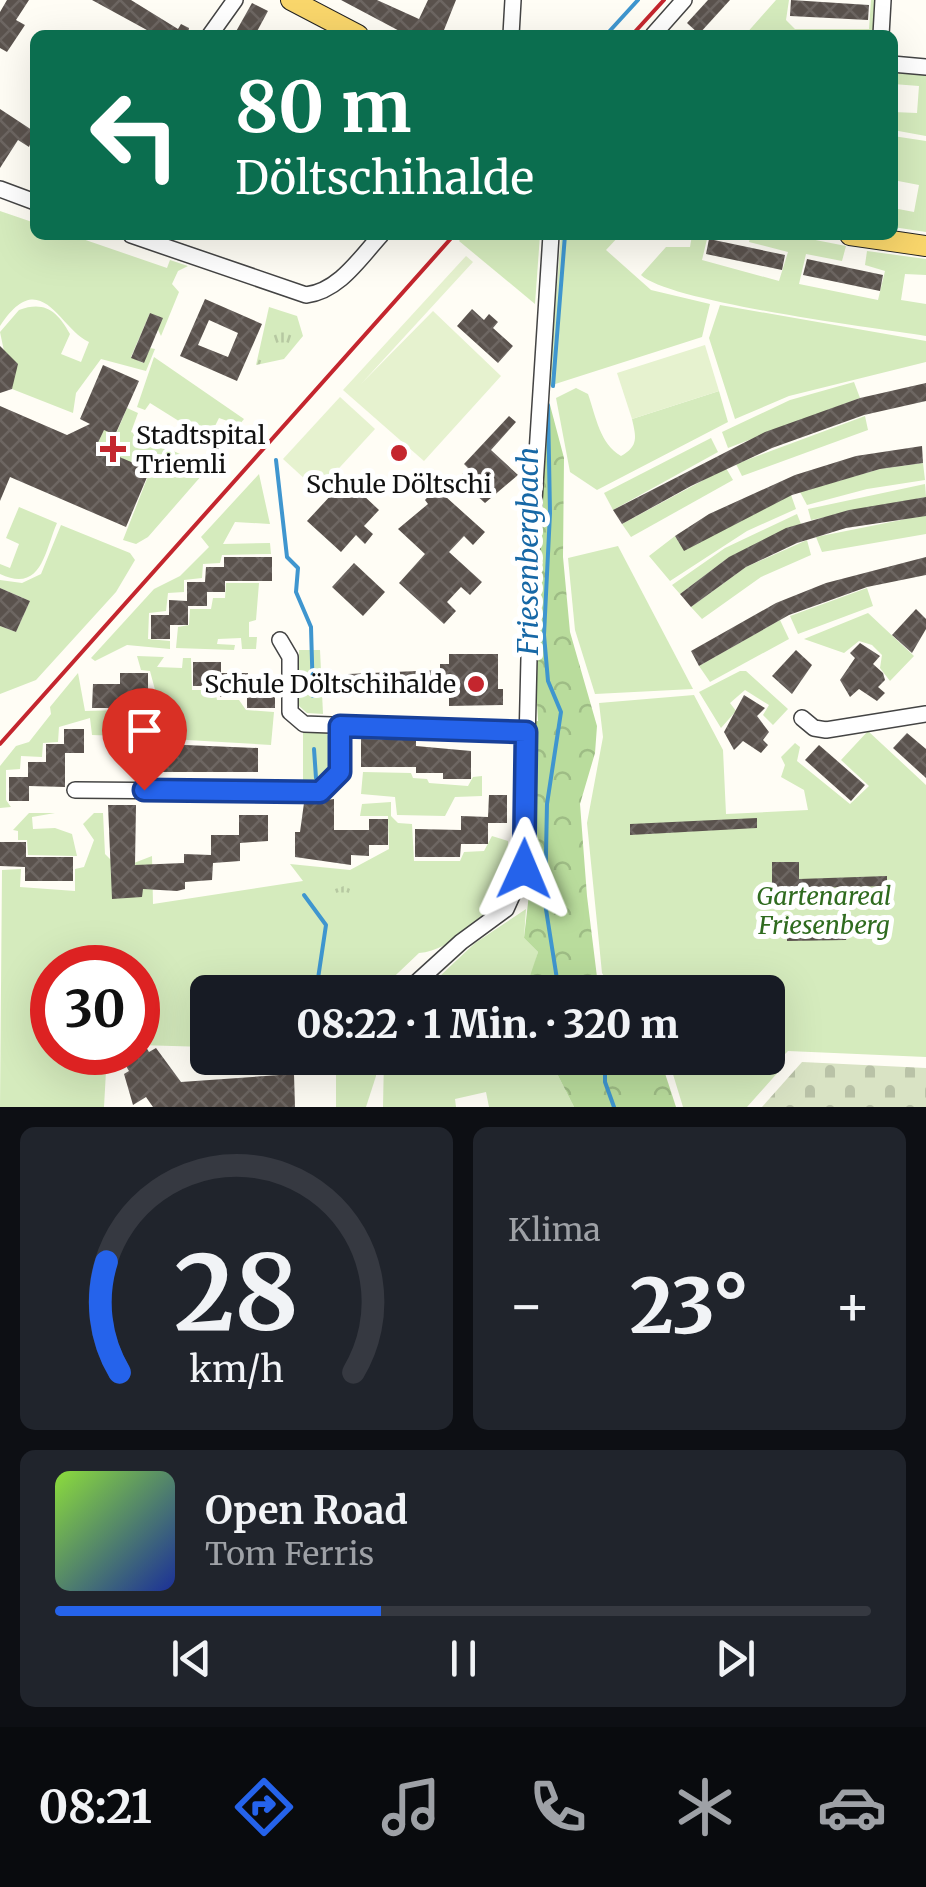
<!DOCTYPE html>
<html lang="de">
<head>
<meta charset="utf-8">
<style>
  :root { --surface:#171b24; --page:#20242c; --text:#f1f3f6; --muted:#9ea1a6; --line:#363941; --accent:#2563eb }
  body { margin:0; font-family:Merriweather,serif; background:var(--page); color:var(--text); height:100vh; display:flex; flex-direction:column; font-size:38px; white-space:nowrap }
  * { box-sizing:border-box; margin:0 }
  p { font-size:32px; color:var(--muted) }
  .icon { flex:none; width:55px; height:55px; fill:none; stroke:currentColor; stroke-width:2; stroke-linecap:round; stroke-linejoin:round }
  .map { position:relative; height:1107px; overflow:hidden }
  .details { display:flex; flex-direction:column; gap:20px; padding:20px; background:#0d0f14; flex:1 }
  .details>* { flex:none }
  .top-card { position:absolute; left:30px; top:30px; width:868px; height:210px; border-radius:15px; box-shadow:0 10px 40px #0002; background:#0b6e4f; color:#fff; overflow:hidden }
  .speed { position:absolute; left:30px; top:945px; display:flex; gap:20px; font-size:50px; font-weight:700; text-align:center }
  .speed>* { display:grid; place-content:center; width:130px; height:130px; border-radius:50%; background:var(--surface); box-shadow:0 10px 40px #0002; line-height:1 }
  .speed .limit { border:15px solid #d22; background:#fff; color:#111 }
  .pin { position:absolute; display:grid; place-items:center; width:85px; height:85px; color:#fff; margin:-102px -42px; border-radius:50% 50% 50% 0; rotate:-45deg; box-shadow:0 0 10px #0007 }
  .pin .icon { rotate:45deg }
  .me { position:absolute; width:110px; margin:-55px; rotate:1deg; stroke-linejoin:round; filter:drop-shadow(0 0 8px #0008) }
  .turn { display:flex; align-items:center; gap:35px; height:210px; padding:0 40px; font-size:45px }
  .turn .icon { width:130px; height:130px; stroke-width:2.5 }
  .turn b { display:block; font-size:70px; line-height:85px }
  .big { font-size:75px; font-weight:800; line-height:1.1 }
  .details .widget { flex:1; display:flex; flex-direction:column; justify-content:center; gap:15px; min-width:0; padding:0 35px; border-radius:15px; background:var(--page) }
  .details .dial { align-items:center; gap:0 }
  .dial svg { height:260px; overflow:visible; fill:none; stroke:var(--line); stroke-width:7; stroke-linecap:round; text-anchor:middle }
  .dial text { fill:var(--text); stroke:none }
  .song { display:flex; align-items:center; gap:30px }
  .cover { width:120px; height:120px; border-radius:15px; background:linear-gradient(135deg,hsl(90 70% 55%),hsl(230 70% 35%)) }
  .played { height:10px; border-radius:5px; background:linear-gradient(90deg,var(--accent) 40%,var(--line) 40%) }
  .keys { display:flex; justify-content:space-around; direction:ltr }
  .heat { display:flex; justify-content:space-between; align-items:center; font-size:55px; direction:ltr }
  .details .tiles { flex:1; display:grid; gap:20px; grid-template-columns:1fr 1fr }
  .widget:last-child { grid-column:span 2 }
  .trip { position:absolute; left:190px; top:975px; width:595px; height:100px; border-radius:15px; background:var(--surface); box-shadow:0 10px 40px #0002; font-weight:800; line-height:100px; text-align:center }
  .tabs { display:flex; height:160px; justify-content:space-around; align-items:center; background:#090b0e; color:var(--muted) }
  .tabs .icon { width:70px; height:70px }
  .tabs .selected { color:var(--accent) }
  .tabs b { font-size:45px; color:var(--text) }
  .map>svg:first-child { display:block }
  .grass { fill:#d5ebbd }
  .forest { fill:url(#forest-crowns) }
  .cemetery { fill:url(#cemetery-stones) }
  .park { fill:url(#park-tufts) }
  .pitch { fill:#e6f2cf }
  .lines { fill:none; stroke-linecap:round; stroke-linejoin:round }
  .stream { stroke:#3f96cf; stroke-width:4 }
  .building { fill:url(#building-cross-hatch); fill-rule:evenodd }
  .minor-casing { stroke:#444; stroke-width:18 }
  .major-casing { stroke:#222; stroke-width:22 }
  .minor { stroke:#fff; stroke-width:15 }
  .major { stroke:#f9d66b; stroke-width:20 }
  .rail { stroke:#c4262e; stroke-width:4 }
  .route-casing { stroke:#184099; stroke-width:25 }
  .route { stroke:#2563eb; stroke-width:18 }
  .poi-dot { fill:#c4262e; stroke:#fff; stroke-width:4 }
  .labels { text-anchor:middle; stroke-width:10; stroke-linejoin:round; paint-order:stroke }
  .poi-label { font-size:25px; fill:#111; stroke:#fff; text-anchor:start }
  .park-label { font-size:25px; font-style:italic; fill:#2f6b1f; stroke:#fff }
  .water-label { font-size:28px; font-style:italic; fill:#1768a6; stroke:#fff }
</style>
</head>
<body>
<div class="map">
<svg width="926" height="1107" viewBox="0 0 926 1107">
  <defs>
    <pattern id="forest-crowns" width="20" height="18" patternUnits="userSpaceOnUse" patternTransform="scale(2.5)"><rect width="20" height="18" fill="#b9dc9c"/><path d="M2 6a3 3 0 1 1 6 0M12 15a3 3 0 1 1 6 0" fill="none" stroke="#9ebc85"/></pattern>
    <pattern id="cemetery-stones" width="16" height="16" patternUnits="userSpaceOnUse" patternTransform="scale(2.5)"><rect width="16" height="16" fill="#d9e3c4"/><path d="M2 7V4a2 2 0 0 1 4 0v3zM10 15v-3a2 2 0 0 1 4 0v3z" fill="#b9c2a7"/></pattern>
    <pattern id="park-tufts" width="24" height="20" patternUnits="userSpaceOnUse" patternTransform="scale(2.5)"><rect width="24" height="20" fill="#d5ebbd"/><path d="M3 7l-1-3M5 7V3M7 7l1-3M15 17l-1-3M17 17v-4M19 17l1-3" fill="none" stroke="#b6c8a1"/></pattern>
    <pattern id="building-cross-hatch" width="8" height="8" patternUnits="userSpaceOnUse" patternTransform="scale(2.5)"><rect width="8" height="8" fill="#5a524d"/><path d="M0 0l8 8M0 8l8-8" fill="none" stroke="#6d6662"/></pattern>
  </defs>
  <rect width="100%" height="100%" fill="#fffdf5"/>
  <g class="grass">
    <polygon points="776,0 789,0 786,20 795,29 869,29 871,0 878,0 877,35 745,35"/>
    <polygon points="906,70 926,70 926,136 893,130 893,112 917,113 919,86 893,84 892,76"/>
    <polygon points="893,136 926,141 926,232 893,227 893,208 914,212 919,185 893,180"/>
    <path d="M0 211 35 223V235H71L167 268 170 260 188 266 178 271 172 284 179 292 161 336 150 313 131 357 143 363 150 348 155 349 146 371 101 359 76 393 73 413 12 389 0 332 19 310C45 300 58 312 70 334L61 354 81 362 89 342C59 329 41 264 0 326Z"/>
    <polygon points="464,235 540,235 535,304 459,241"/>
    <polygon points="561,235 620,235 606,250 651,290 710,304 702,337 549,386"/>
    <path d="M692 235H708L702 260 779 281 788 252 749 242 751 235H790L846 246 842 261 806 254 799 284 878 300 885 271 865 265 867 251 926 259V275L905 274 901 300 926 304V336C875 328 669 302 641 275L666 247H690Z"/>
    <polygon points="720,305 926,341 926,362 789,396 735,419 709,338"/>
    <polygon points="154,357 244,419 239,425 219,418 206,444 178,431 182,423 150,403 145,410 137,407"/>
    <polygon points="854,382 860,398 728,448 722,432 790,400"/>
    <path d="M576 388 588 394C596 417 600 444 621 456 639 446 636 437 632 419L719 391 728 422 597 490 570 472 556 398Z"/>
    <polygon points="127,408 138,413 131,432 209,467 148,537 136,544 123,540 150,471 96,447 104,430 116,434"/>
    <polygon points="865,416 868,430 742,476 736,464"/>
    <polygon points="711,438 718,452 613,510 604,493"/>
    <polygon points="923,463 925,480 867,489 807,505 800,492 880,469"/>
    <polygon points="726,468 733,480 631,537 622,524"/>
    <polygon points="259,474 270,524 235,522 223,544 270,543 271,554 222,555 220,563 203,564 202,578 184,580 184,592 168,593 166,611 149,613 148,639 170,641 170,649 127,645 95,661 91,658 154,589 180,576 209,547 201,537"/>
    <polygon points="925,484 926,497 811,520 808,509"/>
    <polygon points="791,495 796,509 747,531 670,581 649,556 675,536 684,550"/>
    <path d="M19 507 57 523C45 550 42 594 0 574V564L10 568 19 544 6 538Z"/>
    <polygon points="797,514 801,524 728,558 680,594 672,585 725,548"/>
    <polygon points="926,515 926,534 822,552 816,537"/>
    <polygon points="61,525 130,553 135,560 116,592 36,680 0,694 0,626 16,632 30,601 0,588 0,580 22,583 41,574"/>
    <polygon points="807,540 811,555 761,577 702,619 691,607 746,567"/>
    <polygon points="618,546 693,689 595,694 575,630 568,558"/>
    <polygon points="226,583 259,583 256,620 249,622 249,637 257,637 256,649 242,649 241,638 218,639 217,644 235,645 234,650 176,648 178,627 189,625 190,609 211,609 213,598 225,598"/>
    <polygon points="867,588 873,606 798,634 790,616"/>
    <polygon points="868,613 914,656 890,681 880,668 882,655 872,645 859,641 844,653 804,639"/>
    <polygon points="780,620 789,639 710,682 699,666"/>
    <polygon points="299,650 320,650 323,714 307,713 299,706"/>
    <polygon points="137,656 164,657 157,667 182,668 183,658 191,658 192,690 215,690 217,700 239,700 246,710 274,712 271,745 187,740 123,744 123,736 92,735 90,718 59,727 58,742 43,743 42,757 21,756 20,769 6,770 6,800 11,807 0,808 0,766 16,746 29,742 51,714 50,707 78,673 85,711 123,710 123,703 158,701 150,671 141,670"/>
    <polygon points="740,671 746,671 788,709 773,725 763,715 769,705 745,690 730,703 736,711 721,728 699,692"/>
    <polygon points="694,695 723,750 726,814 808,810 804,790 781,777 785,765 781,757 795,743 800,747 797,761 850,804 869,786 841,760 868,731 926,785 926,1057 788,1051 778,1061 780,1070 747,1107 683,1107 668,1058 768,1058 768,992 614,992 602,973 587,823 603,737 599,703"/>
    <polygon points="303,732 326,732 332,744 331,770 316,784 303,785"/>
    <polygon points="363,772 411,773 413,778 427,779 429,783 468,786 473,777 482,776 482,796 455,797 445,816 397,815 395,797 361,794"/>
    <path d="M391 802V816L398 823 412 824 414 861H460L464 852 484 851 492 836 508 841V860H515C507 897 457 951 419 953L378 992H208L207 1047 138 1045V968H52V1052L128 1053 106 1071 104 1107H0L2 870 21 869 20 887 75 891V869L84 867 94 840 83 824 94 813H103L105 854 113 862 134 863 152 856 153 904 303 881 290 864 350 870 389 849 388 816H360L362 804Z"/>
    <polygon points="29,813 55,813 32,817 33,829 55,828 72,834 77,856 28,855 27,840 18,840 18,831 13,830"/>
    <polygon points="526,909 524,938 538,952 527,992 423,992 475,943"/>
    <polygon points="350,1058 376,1058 376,1076 366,1107 336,1107 336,1071"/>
    <polygon points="384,1058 549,1058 574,1107 489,1107 486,1092 455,1099 456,1107 383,1107"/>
  </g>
  <g class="forest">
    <polygon points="545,405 550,405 564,458 563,557 570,632 597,726 595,753 580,804 587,896 597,977 604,992 527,992 526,988 538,952 524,938 532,868 533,722 538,721 537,703 533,703"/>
    <polygon points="549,1058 660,1058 676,1107 574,1107"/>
  </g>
  <polygon class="cemetery" points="802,1062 926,1068 926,1107 762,1107"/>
  <g class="park">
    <polygon points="269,307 297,316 303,336 284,359 256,365"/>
    <polygon points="344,886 366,897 348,933 333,930 326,892"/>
  </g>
  <g class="pitch">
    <polygon points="466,256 473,262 361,384 433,311 501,376 424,461 343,390"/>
    <polygon points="705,345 719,391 632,419 617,373"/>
    <polygon points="340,397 375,429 318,491 283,459"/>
  </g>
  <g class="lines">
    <g class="stream">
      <polyline points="606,35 638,0"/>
      <polyline points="553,386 565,235"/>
      <polyline points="548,405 550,513 544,635 548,681 561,712 547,804 545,903 559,992"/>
      <polyline points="276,460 287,557 298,568 296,592 311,627 313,696"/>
      <polyline points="314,749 316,778"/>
      <polyline points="304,895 326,925 316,992"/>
      <polyline points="605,1058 605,1082 614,1107"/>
    </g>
  </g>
  <g class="building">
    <polygon points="7,0 29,0 16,20 25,25 7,52 0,48 0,12"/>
    <polygon points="92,0 131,0 178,29 181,24 189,28 188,35 156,35"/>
    <polygon points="341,0 377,0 419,19 428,0 456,0 442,35 407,35"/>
    <polygon points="708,0 730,0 699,34 687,23"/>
    <polygon points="791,0 869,5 868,20 790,16"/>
    <polygon points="252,3 268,11 255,35 234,35"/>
    <polygon points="0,109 35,132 29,147 18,140 0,168"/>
    <polygon points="709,239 785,255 782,270 706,254"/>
    <polygon points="807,259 883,275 880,291 803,275"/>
    <path d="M205 299 262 324 237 381 180 356ZM209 320 238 333 228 357 198 345Z"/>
    <polygon points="472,309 484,320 489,314 498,322 493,328 513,346 498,363 457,326"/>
    <polygon points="150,313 163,318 144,363 131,358"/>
    <polygon points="0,346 18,364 12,389 0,393"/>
    <polygon points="103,365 139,381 115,435 104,430 96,447 150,470 126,527 10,477 0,501 0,406 67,435 90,424 80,419"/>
    <polygon points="926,383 926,401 864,415 772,448 691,486 622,524 613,510 765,432 860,398"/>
    <polygon points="509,416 516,422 491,450 518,475 485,503 458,479 468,468 464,464"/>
    <polygon points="922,446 923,463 880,469 792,495 684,551 675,536 709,514 795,475 856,456"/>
    <polygon points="346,479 379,510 364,526 373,534 365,544 356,535 341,552 307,521"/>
    <polygon points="436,488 485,532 473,545 464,536 449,552 482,582 470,595 461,587 447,602 456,611 444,624 399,583 425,554 398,529 428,504 425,500"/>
    <polygon points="926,497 926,516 846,528 797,543 746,567 691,607 680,594 729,557 786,528 849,510"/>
    <polygon points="224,557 272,557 272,581 225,581 225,592 207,592 207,606 188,606 188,625 170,625 170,639 151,639 151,615 169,615 169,600 187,601 187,582 205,582 206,567 224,567"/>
    <polygon points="926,557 926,575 867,587 789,615 699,666 691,651 776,603 826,583"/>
    <polygon points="354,563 385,592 363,616 332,587"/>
    <polygon points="0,588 30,601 16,632 0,626"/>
    <polygon points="916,609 926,619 926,629 912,653 892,635"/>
    <polygon points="860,643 880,656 873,664 883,673 885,680 878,687 885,693 877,701 859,689 850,697 840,680 855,658 850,653"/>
    <polygon points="796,650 812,665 792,694 772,676"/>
    <polygon points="449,654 498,654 498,689 503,689 503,705 449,706 449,692 342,696 348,674 440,670 440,664 449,664"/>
    <polygon points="193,662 221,662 221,673 248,673 248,684 275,684 275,708 247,708 247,697 220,697 220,686 193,686"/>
    <polygon points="120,673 148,673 148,697 121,697 121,708 92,708 93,684 120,684"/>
    <polygon points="744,695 765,708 757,716 769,732 763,740 768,745 761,753 743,741 734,750 724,732"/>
    <polygon points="64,729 84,729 84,753 65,753 65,787 29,786 29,801 9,801 9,777 28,777 28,762 46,762 46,744 64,744"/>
    <polygon points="907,733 926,749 926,778 893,748"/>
    <polygon points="361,739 416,740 416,746 471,751 471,779 443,779 443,773 416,773 416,767 361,767"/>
    <polygon points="185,745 258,748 258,772 128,772 128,747"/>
    <polygon points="819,745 865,785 851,801 805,760"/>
    <polygon points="489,795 507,795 507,823 488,823 488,844 461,844 460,857 415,857 415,829 461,830 461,816 488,817"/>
    <polygon points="334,799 334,830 369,830 369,819 388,819 388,845 369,845 369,856 351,855 351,865 295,857 295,832 300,832 304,803"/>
    <polygon points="108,805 136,805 135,865 184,863 184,854 211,855 211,835 239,835 239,815 268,815 268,841 240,843 240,861 213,863 212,880 185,882 185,889 177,891 143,889 142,897 112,899"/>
    <polygon points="757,818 757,828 630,835 630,824"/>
    <polygon points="0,842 26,842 26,857 73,857 73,881 25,881 25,867 0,866"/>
    <polygon points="772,862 799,862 799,879 887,876 887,886 772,889"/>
    <polygon points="849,928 846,940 787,941 787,930"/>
    <polygon points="146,1047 149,1052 156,1048 181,1082 294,1074 295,1107 153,1107 146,1097 133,1105 124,1074 129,1071 123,1061"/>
  </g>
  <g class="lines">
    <defs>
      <g id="minor">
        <polyline points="210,35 235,0"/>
        <polyline points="511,35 513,0"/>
        <polyline points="653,35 684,0"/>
        <polyline points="881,35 883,0"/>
        <polyline points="892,64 926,67"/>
        <polyline points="0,189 35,202"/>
        <path d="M131 235 306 295C339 291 360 258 381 235"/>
        <polyline points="280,640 290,657 290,712 304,724 526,732"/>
        <polyline points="802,718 814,728 826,730 926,714"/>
        <polyline points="75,790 320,792 340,772 340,726"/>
        <polyline points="406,992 461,942 506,909 524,869 532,532 551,235"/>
      </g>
      <g id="major">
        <polyline points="291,0 358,35"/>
        <polyline points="850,235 926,246"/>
      </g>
    </defs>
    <use href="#minor" class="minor-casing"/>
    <use href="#major" class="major-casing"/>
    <use href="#minor" class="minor"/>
    <use href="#major" class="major"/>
    <g class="rail">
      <polyline points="632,35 664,0"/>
      <polyline points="0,744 454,235"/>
    </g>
  </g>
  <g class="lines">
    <defs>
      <polyline id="route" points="144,790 320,792 340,772 340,726 526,732 524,869"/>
    </defs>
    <use href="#route" class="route-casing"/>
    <use href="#route" class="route"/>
  </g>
  <g class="poi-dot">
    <path d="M108 434h10v10h10v10h-10v10h-10v-10h-10v-10h10z"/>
    <circle cx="399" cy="453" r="10"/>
    <circle cx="476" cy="684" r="10"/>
  </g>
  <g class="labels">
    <g class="poi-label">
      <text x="136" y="444">Stadtspital<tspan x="136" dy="29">Triemli</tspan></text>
      <text x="399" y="493" text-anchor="middle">Schule Döltschi</text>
      <text x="456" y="693" text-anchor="end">Schule Döltschihalde</text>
    </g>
    <g class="park-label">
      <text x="824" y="905">Gartenareal<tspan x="824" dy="29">Friesenberg</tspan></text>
    </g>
    <g class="water-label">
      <text transform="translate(528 551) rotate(-90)" y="10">Friesenbergbach</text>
    </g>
  </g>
</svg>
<div class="speed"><div class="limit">30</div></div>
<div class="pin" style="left:144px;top:790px;background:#d93025"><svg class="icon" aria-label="arrive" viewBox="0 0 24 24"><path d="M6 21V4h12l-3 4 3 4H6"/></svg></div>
<svg class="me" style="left:524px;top:869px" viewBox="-20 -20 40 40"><path d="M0-17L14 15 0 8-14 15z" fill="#2563eb" stroke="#fff" stroke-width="4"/></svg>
<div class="trip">08:22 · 1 Min. · 320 m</div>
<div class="top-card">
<div class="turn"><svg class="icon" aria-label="left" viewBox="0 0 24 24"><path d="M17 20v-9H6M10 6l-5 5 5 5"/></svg><div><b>80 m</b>Döltschihalde</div></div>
</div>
</div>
<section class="details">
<div class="tiles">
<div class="widget dial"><svg viewBox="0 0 100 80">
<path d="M14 69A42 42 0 1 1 86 69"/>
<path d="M14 69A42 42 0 0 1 10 35" stroke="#2563eb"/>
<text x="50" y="56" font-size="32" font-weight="700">28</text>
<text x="50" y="72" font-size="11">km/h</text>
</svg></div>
<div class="widget"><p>Klima</p>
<div class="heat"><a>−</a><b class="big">23°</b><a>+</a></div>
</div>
<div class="widget">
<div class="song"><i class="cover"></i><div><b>Open Road</b><p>Tom Ferris</p></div></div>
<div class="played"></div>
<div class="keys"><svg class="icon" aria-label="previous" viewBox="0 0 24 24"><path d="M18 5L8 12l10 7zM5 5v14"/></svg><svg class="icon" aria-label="pause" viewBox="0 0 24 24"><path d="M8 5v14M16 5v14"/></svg><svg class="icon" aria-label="next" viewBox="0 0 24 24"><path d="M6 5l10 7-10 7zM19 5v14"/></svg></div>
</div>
</div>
</section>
<nav class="tabs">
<b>08:21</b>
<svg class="icon selected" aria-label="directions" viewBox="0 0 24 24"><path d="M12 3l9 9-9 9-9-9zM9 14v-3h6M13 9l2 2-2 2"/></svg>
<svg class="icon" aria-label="music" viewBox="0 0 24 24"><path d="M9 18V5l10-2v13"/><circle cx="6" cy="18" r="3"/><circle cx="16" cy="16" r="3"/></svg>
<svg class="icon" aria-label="phone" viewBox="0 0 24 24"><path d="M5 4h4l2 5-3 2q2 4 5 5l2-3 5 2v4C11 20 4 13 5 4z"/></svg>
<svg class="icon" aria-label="climate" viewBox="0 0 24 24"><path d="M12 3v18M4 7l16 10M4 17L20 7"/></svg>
<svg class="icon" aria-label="car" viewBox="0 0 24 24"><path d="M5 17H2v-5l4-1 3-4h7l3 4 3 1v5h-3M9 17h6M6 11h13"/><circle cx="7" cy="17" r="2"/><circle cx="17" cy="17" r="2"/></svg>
</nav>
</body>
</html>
